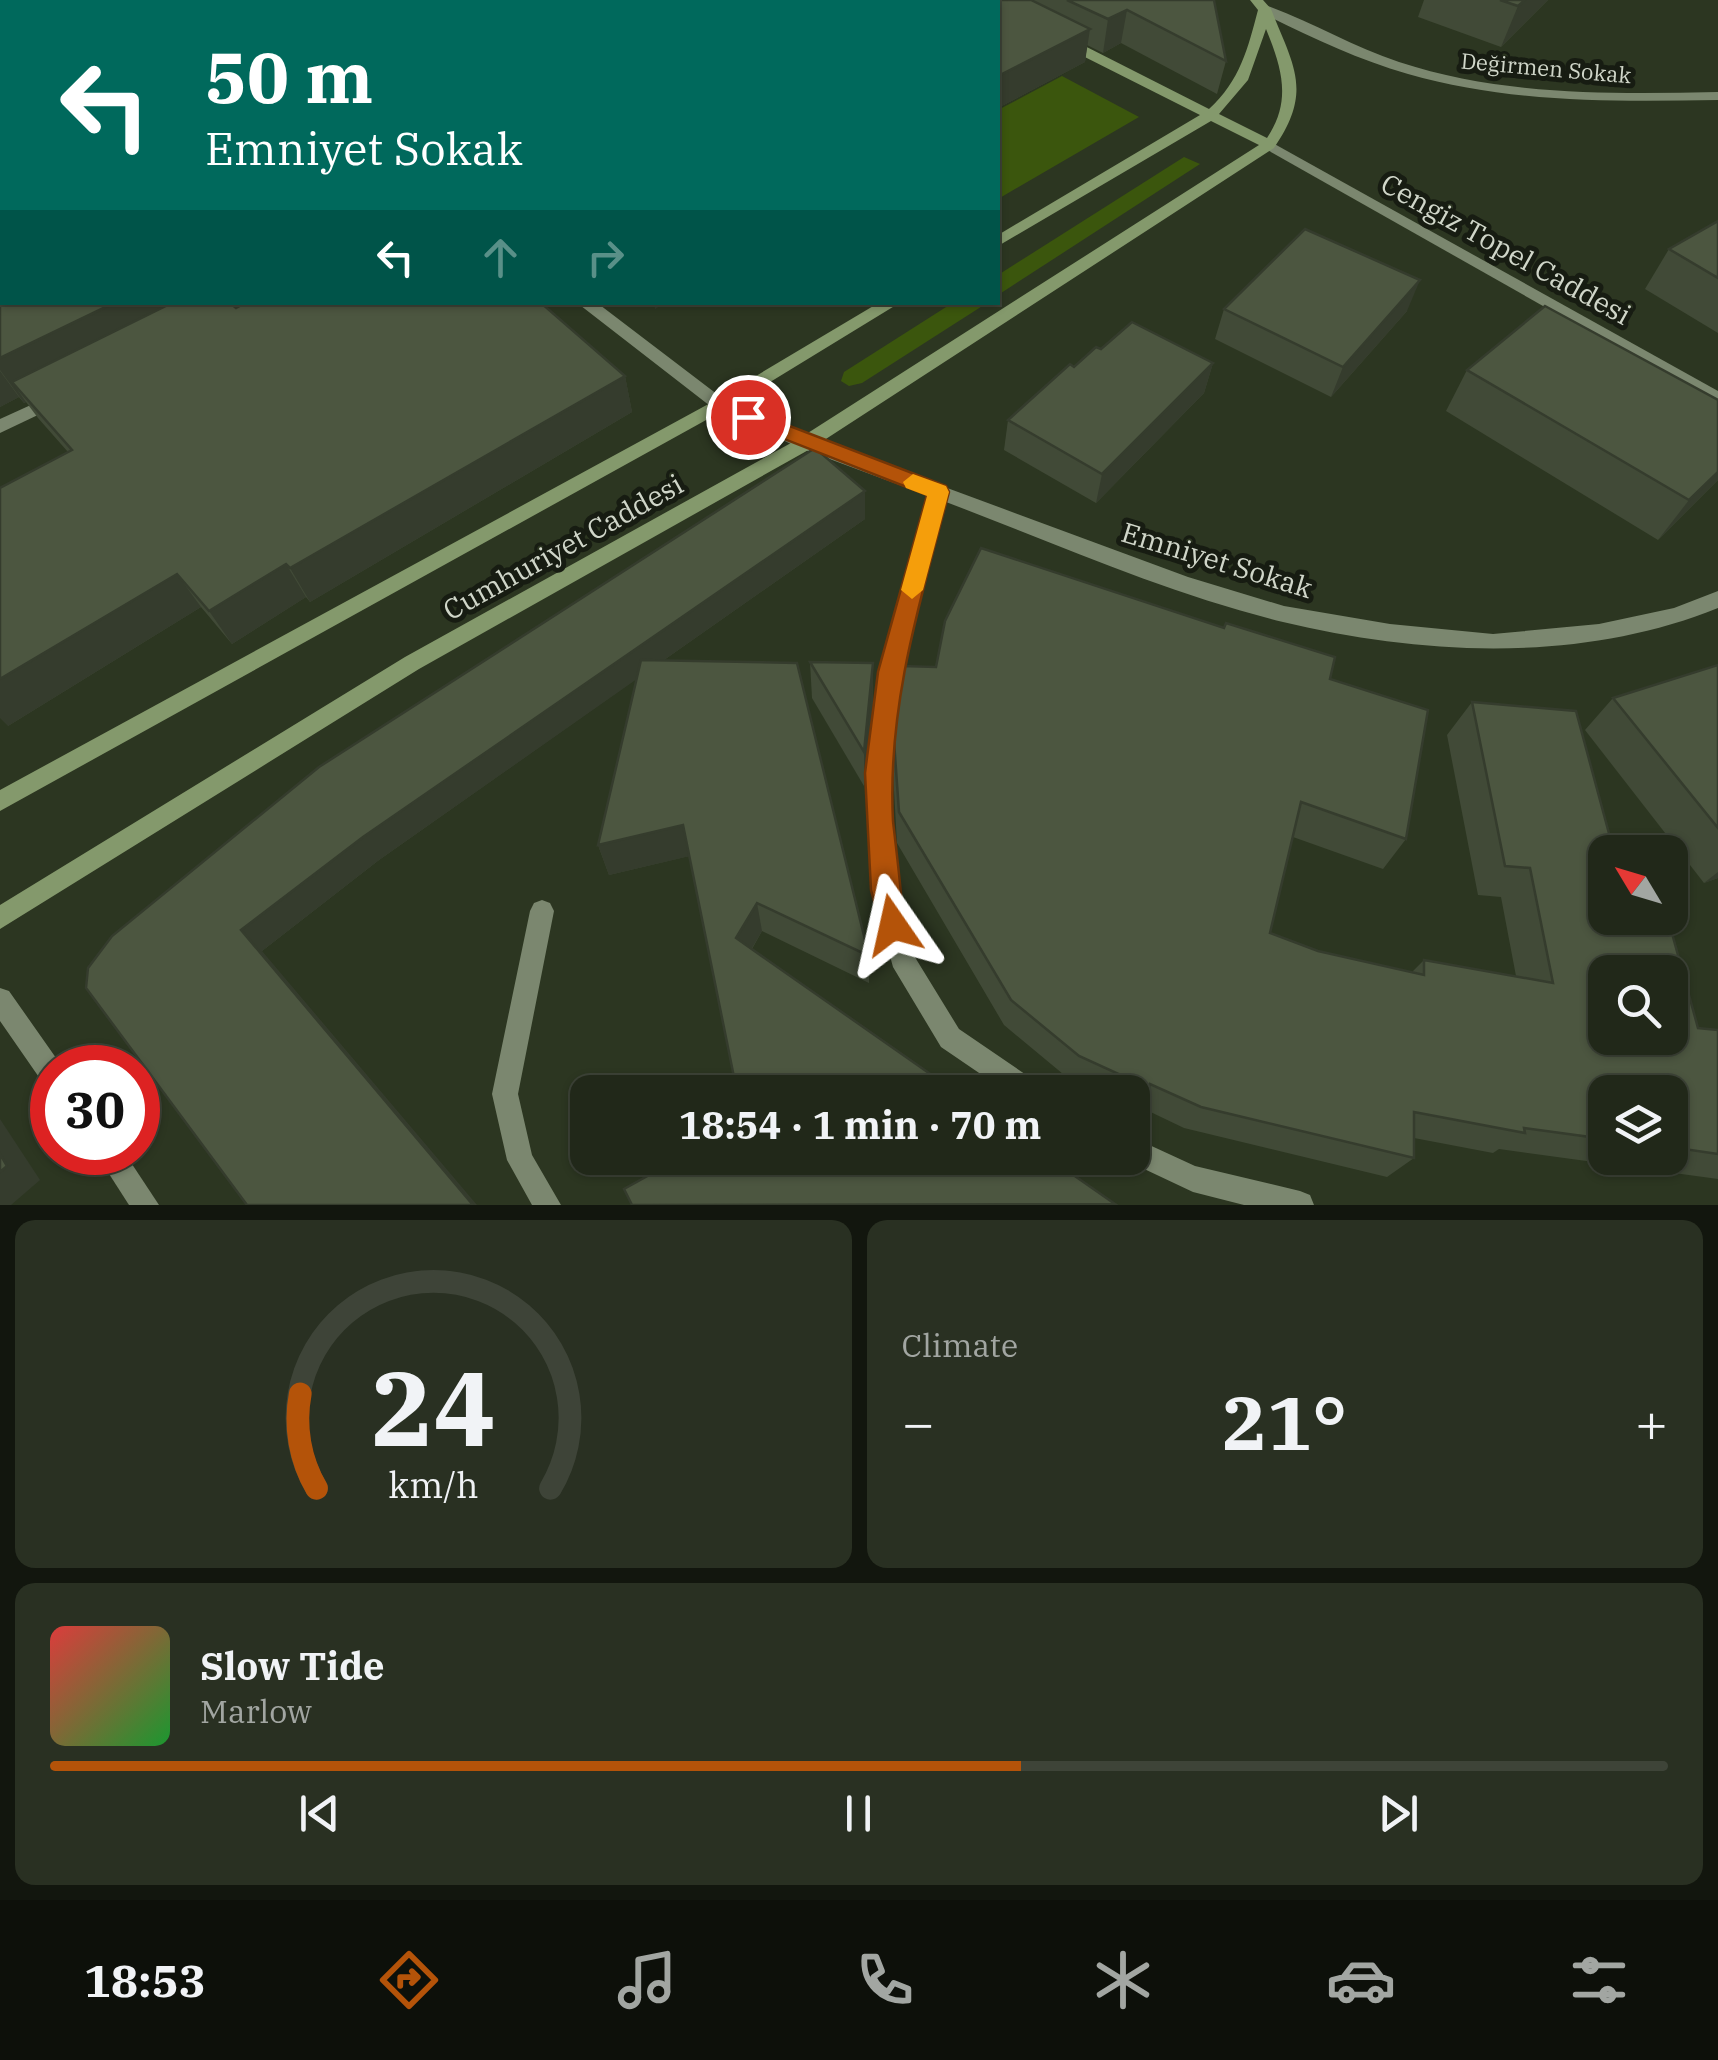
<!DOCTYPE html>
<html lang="en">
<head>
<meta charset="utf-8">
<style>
  :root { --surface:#212819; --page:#293022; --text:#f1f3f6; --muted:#a2a6a2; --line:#3e4438; --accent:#b45309 }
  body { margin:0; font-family:"IBM Plex Serif",serif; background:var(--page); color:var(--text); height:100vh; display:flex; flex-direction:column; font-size:38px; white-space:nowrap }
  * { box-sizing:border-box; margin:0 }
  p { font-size:32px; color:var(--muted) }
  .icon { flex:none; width:55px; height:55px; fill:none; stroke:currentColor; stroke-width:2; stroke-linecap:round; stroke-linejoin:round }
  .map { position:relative; height:1205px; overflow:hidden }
  .sheet { display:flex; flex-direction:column; gap:15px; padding:15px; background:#12160e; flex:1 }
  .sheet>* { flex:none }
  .guide { position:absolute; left:0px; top:0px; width:1000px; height:305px; box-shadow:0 2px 8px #0004,0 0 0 2px var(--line); background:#00695c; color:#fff; overflow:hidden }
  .needle { width:65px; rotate:308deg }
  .tools { position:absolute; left:1588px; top:835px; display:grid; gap:20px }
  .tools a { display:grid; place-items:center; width:100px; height:100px; border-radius:20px; background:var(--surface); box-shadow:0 2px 8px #0004,0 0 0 2px var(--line); font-size:50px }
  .speed { position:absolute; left:30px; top:1045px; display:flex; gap:20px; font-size:50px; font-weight:700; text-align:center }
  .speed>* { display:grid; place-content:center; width:130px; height:130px; border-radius:50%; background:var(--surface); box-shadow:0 2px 8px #0004,0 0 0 2px var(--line); line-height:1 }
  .speed .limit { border:15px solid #d22; background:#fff; color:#111 }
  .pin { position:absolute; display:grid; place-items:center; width:85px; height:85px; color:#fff; margin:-42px; border:5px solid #fff; border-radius:50%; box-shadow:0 2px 10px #0007 }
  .me { position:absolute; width:110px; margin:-55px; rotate:349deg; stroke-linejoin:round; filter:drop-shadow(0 0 8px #0008) }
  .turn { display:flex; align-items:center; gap:35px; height:210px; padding:0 40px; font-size:45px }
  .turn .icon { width:130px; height:130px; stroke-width:2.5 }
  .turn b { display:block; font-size:70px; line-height:85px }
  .lanes { display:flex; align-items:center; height:95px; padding:0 40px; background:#0003; justify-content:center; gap:50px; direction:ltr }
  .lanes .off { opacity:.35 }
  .big { font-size:75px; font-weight:700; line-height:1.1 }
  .sheet .widget { flex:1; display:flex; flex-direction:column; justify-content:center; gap:15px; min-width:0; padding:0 35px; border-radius:20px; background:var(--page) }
  .sheet .dial { align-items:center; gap:0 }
  .dial svg { height:260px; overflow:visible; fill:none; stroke:var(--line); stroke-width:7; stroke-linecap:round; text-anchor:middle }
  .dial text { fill:var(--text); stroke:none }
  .song { display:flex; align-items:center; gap:30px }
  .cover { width:120px; height:120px; border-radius:15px; background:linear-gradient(135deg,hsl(0 70% 55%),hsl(130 70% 35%)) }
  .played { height:10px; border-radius:5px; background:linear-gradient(90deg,var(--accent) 60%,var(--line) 60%) }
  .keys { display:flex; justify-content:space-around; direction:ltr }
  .heat { display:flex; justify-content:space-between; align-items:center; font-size:55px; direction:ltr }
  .sheet .tiles { flex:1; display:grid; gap:15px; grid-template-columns:1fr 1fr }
  .widget:last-child { grid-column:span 2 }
  .trip { position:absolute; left:570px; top:1075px; width:580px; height:100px; border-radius:20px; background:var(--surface); box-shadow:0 2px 8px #0004,0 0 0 2px var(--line); font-weight:700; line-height:100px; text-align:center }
  .tabs { display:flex; height:160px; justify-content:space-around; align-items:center; background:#0d100a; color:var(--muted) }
  .tabs .icon { width:70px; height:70px }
  .tabs .selected { color:var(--accent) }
  .tabs b { font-size:45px; color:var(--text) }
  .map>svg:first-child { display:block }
  .green { fill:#3b560d }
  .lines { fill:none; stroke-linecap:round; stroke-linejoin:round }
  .street { fill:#7b876f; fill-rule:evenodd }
  .secondary { fill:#84996c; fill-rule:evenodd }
  .wall { fill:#414a37; fill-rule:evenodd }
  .shaded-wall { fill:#353c2d }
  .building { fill:#4c5640; stroke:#353c2d; stroke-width:2.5; fill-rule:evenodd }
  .route { fill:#b45309; stroke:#753606; stroke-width:2.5 }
  .slow { fill:#f59e0b }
  .labels { text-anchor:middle; stroke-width:10; stroke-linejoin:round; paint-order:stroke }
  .far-street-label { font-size:22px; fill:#d0d6c9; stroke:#171c12 }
  .street-label { font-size:28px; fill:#d0d6c9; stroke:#171c12 }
</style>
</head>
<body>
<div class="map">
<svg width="1718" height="1205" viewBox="0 0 1718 1205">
  <rect width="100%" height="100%" fill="#2c3621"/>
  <g class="green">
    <polygon points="1062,76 1139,117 998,199 998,110"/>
    <polygon points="1184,157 1200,164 998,295 998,275"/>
    <polygon points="954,302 987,303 862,383 849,386 841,381 844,372"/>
  </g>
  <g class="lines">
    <g class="street">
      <path d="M1265 5C1311 21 1353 47 1399 62 1502 96 1611 94 1718 92V100C1614 102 1509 103 1408 74 1356 59 1308 36 1260 12L1259 9Z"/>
      <polygon points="1269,141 1718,391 1718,405 1264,148 1262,145"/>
      <path d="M576 302H596L726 401 812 438 1188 577 1284 606 1390 624 1493 634 1599 624 1674 608 1718 591V608C1582 663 1424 656 1283 622 1168 594 1057 544 946 502L900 673 889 773 896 890 913 954 959 1029 1038 1083 1042 1092H1007L941 1047 893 967 872 890 867 773 880 673 929 496 800 448 714 409Z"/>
      <polygon points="55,394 61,396 64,400 61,404 0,433 0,419"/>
      <polygon points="542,900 550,903 554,911 518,1094 532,1155 561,1205 532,1205 507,1160 492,1094 530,911 534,903"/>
      <polygon points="0,988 9,991 61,1065 62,1068 52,1068 52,1087 43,1083 0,1021"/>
      <polygon points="1132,1137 1195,1166 1300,1191 1310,1195 1314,1205 1244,1205 1193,1192 1123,1159 1132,1158"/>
      <polygon points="95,1152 124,1152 159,1205 129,1205"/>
    </g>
    <g class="secondary">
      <path d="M1250 0H1263L1271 9C1294 67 1313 91 1274 148L812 448 419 669 0 929V905L405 657 800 438 1259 145 1211 121 998 246V235L1200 115 1057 43V37H1067L1209 109C1240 81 1248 48 1258 10ZM1266 29C1282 68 1292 101 1267 138L1219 114 1248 80Z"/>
      <polygon points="880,302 901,302 726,409 0,811 0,790 714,401"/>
    </g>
  </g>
  <g class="wall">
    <polygon points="0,0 2,2 2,95 0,94"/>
    <polygon points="332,0 1214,0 1226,61 1217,94 1121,43 1103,53 1087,45 1085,62 998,108 998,2 336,2"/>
    <polygon points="1424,0 1548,0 1501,47 1418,17"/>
    <polygon points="0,178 236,308 625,376 632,412 310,602 306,597 232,644 201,607 8,726 68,452 38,418 26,402 24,403 19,397 0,407"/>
    <polygon points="1718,221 1718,333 1645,289 1669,249"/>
    <polygon points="1224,309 1407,311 1331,397 1215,339"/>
    <polygon points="1101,349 1213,363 1204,393 1096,503 1004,450 1008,420 1074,367"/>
    <polygon points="1467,370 1718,400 1718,480 1658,540 1446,411"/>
    <polygon points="865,491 865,519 664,660 869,956 869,983 762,931 752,949 737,1092 689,856 609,875 598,845 636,679 379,860 262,951 86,988"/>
    <polygon points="810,662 873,700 864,786 812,698"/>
    <polygon points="1718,665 1718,878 1704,883 1585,730 1613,698"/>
    <path d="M1330 679 1406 839 1383 869 1293 837 1270 933 1318 951 1412 972 1424 960 1516 976 1501 897 1478 895 1447 735 1472 702 1633 921 1698 1028 1718 1030V1179L1499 1149 1493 1153 1414 1138V1158L1387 1177 1184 1128 1138 1106 1135 1110 1132 1109V1092H1098L1069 1079 1004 1025 897 843 893 773 894 741ZM1605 1092H1670V1158H1605Z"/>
  </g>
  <g class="shaded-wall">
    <polygon points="1525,0 1548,0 1501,47 1518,6"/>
    <polygon points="1127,10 1121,43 1103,53 1108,19"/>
    <polygon points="1090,29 1085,62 998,108 998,76"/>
    <polygon points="1420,280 1407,311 1331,397 1343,367"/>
    <polygon points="116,302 210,302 12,382 26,402 24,403 0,370 0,358"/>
    <polygon points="654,302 667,302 655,309"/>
    <polygon points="1213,363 1204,393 1096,503 1102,474"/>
    <polygon points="0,371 19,397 0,407"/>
    <polygon points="625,376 632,412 310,602 290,568"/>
    <polygon points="1718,472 1718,480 1658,540 1689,500"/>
    <polygon points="865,491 865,519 379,860 262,951 477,1205 473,1205 241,930 363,837"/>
    <polygon points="286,564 306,597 232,644 209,611"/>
    <polygon points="177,574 201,607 8,726 0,718 0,679"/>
    <polygon points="873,663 873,700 864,786 864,752"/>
    <polygon points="683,825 690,856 609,875 598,845"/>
    <polygon points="1718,872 1718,878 1704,883"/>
    <polygon points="757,903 762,931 742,965 736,938"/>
    <polygon points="0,1119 40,1180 11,1205 0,1205"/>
  </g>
  <g class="building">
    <polygon points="0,0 213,0 216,2 2,2 2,66 0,65"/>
    <polygon points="365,0 1031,0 1090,29 998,76 998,2 368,2"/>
    <polygon points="1067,0 1214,0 1226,61 1127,10 1108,19"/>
    <polygon points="1500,0 1525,0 1518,6"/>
    <polygon points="2,177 2,302 116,302 0,358 0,178"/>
    <polygon points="1718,221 1718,278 1669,249"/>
    <polygon points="1305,229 1420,280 1343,367 1224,309"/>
    <polygon points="174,302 229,302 236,308 247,302 540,302 625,376 290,568 286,564 209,611 177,574 0,679 0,488 72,450 12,382"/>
    <polygon points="1545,306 1718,400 1718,472 1689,500 1467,370"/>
    <polygon points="1132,322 1213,363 1102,474 1008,420 1070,364 1074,367 1096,347 1101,349"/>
    <polygon points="815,448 865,491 363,837 241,930 473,1205 247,1205 86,988 88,968 112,936 319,767"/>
    <path d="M981 548 1224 628 1226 623 1335 657 1330 679 1428 710 1406 839 1301 802 1270 933 1318 951 1424 975V960L1553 983 1530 868 1505 866 1472 702 1576 711 1614 852H1605V918H1632L1633 921 1670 926 1698 1028 1718 1030V1154L1670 1147V1092H1605V1139L1524 1128 1525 1133 1414 1112V1158L1201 1107 1150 1084 1149 1088 1079 1056 1011 1000 899 812 894 741 902 666 936 667 945 621ZM1605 972H1670V1038H1605Z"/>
    <polygon points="641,660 797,663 869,956 757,903 736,938 956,1092 737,1092 683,825 598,845"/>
    <polygon points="810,662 873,663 864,752"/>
    <polygon points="1718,665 1718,828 1613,698"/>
    <polygon points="0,1154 7,1166 0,1172"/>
    <polygon points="680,1158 1049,1158 1115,1204 632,1205 624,1189"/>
  </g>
  <path class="route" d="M748 410 946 486 949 492C920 601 887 707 893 821 895 839 906 927 903 934L893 938 883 934 871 890 865 773 878 672 927 495 741 422V412Z"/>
  <polygon class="slow" points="913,474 946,486 949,492 923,590 912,599 901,590 927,496 906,488 903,482"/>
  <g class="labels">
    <g class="far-street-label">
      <text transform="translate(1546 68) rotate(5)" y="8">Değirmen Sokak</text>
    </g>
    <g class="street-label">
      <text transform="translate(1506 249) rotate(29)" y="10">Cengiz Topel Caddesi</text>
      <text transform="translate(563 547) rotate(-29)" y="10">Cumhuriyet Caddesi</text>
      <text transform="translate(1217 560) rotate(17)" y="10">Emniyet Sokak</text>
    </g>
  </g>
</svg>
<div class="tools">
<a><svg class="needle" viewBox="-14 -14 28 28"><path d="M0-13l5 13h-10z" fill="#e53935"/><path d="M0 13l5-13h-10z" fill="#a2a6a2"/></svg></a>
<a><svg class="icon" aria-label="search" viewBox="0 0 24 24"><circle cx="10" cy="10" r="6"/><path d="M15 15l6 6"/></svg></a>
<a><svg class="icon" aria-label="layers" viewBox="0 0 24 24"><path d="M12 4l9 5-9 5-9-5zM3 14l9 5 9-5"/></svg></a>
</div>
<div class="speed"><div class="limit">30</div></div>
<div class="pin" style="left:748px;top:417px;background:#d93025"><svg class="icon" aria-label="arrive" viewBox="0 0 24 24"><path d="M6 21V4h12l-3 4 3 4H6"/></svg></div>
<svg class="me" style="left:893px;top:925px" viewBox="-20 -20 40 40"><path d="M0-17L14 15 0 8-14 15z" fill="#b45309" stroke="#fff" stroke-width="4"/></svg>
<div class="trip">18:54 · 1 min · 70 m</div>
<div class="guide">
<div class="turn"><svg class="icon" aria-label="left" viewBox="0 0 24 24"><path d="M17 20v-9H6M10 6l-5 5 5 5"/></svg><div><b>50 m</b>Emniyet Sokak</div></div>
<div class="lanes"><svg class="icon" aria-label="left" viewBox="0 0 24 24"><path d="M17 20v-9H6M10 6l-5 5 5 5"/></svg><svg class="icon off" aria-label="ahead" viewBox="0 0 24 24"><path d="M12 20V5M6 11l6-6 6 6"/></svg><svg class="icon off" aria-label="right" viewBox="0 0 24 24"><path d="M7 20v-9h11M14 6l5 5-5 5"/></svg></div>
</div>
</div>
<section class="sheet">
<div class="tiles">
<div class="widget dial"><svg viewBox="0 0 100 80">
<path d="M14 69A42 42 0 1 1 86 69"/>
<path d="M14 69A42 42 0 0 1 9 40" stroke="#b45309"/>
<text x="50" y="56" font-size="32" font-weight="700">24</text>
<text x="50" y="72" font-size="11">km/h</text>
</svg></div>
<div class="widget"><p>Climate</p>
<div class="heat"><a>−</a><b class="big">21°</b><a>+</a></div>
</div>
<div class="widget">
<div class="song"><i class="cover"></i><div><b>Slow Tide</b><p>Marlow</p></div></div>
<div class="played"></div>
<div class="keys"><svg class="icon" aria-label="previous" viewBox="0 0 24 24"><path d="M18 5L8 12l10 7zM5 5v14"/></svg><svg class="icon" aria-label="pause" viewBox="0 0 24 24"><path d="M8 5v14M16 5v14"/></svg><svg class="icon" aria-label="next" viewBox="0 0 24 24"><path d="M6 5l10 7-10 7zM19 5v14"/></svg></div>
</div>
</div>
</section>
<nav class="tabs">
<b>18:53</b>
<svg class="icon selected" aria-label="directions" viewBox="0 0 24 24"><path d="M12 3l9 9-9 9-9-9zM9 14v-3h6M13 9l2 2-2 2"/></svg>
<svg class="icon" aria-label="music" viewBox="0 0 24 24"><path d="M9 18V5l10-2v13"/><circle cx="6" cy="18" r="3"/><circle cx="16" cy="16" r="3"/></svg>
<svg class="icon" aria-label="phone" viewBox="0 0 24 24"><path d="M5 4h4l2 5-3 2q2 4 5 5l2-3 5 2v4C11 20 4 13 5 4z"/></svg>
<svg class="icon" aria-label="climate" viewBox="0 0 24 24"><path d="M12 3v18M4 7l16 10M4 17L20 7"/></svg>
<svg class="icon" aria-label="car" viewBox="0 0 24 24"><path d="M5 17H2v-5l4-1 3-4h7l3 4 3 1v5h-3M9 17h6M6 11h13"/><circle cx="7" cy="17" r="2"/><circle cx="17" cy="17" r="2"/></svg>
<svg class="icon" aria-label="filters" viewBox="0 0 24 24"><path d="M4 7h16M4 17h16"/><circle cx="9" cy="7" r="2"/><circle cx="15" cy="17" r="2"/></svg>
</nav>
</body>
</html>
